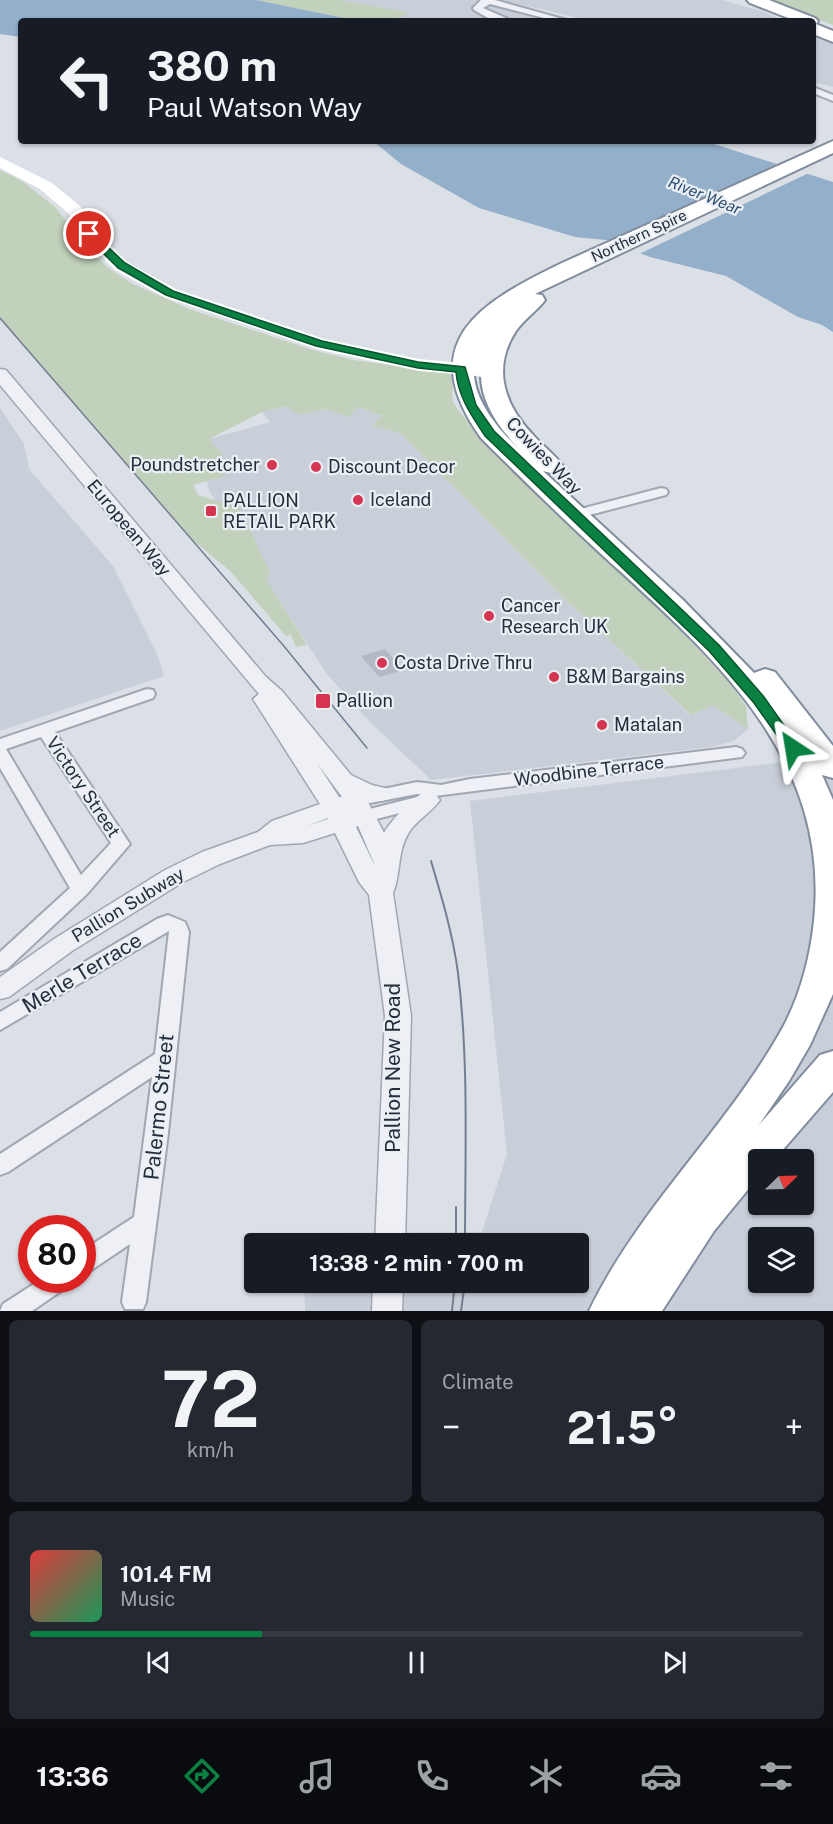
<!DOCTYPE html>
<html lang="en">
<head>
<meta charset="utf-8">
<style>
  :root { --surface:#171b24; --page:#242831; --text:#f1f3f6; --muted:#9ea1a6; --line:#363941; --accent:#0b8043 }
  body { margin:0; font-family:"Public Sans",sans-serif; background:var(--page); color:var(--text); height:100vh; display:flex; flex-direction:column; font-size:22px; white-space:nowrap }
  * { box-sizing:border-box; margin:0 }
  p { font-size:20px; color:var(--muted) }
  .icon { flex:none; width:33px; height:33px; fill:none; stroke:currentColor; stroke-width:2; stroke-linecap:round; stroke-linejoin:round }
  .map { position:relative; height:1311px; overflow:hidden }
  .drawer { display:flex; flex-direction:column; gap:9px; padding:9px; background:#0d0f14; flex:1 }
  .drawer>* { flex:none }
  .hud { position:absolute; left:18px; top:18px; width:798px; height:126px; border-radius:6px; box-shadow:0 2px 4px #0004; background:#171b24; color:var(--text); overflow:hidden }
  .needle { width:39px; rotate:67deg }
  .controls { position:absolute; left:748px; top:1149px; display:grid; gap:12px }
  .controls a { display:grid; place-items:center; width:66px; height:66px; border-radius:6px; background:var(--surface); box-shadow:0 2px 4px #0004; font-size:30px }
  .speed { position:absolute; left:18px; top:1215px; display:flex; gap:12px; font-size:30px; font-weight:700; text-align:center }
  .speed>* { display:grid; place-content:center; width:78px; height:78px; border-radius:50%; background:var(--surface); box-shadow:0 2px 4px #0004; line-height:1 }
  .speed .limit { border:9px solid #d22; background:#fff; color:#111 }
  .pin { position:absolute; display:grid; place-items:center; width:51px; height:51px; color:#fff; margin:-26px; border:3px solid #fff; border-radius:50%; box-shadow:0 2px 6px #0007 }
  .me { position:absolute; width:66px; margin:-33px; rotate:327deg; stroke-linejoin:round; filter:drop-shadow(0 0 4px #0008) }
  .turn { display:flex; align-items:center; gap:21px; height:126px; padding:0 30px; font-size:27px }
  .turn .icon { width:78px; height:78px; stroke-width:2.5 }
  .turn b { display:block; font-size:42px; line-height:51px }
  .big { font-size:45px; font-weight:700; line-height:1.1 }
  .drawer .tile { flex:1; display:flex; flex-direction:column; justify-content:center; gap:9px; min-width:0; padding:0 21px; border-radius:9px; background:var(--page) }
  .drawer .dial { align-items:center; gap:0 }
  .dial b { font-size:78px; line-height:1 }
  .song { display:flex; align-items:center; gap:18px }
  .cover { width:72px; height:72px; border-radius:9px; background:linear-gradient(135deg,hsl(0 70% 55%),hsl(150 70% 35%)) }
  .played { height:6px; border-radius:3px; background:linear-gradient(90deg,var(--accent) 30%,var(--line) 30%) }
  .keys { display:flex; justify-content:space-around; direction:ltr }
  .heat { display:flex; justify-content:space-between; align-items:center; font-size:33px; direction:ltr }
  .drawer .tiles { flex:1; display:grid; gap:9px; grid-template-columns:1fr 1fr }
  .tile:last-child { grid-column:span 2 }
  .trip { position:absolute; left:244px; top:1233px; width:345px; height:60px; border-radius:6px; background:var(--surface); box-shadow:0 2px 4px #0004; font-weight:700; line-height:60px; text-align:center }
  .dock { display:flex; height:96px; justify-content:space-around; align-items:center; background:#090b0e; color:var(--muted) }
  .dock .icon { width:42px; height:42px }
  .dock .active { color:var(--accent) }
  .dock b { font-size:27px; color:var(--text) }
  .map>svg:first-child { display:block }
  .built { fill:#c9cfd9; fill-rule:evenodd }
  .green { fill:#c1d1bb }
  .water { fill:#93afca }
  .pier { fill:#dbe0e7 }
  .building { fill:#b2b9c4 }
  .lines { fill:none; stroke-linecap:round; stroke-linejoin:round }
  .minor-casing { stroke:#a0a7b1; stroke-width:4 }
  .tertiary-casing { stroke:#a0a7b1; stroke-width:3 }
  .trunk-casing { stroke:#818d9e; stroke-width:4 }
  .minor { fill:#eef0f5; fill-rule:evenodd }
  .tertiary { fill:#eef0f5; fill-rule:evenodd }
  .secondary { fill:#fff; fill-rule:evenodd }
  .trunk { fill:#fff; fill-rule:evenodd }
  .tram-far1 { stroke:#737f91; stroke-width:1.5 }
  .tram { stroke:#737f91; stroke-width:2 }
  .route { fill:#0b8043; stroke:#07532c; stroke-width:1.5 }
  .poi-dot { fill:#d63551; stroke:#eaeff4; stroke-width:2 }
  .labels { text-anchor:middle; stroke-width:4.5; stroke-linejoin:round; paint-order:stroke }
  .far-street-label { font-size:15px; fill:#242e3d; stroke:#eaeff4 }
  .far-water-label { font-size:16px; font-style:italic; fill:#2c4e73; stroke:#eaeff4 }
  .street-label { font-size:18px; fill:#242e3d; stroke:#eaeff4 }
  .poi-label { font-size:18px; fill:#242e3d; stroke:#eaeff4; text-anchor:start }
  .near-street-label { font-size:21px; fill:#242e3d; stroke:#eaeff4 }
</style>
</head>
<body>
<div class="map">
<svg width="833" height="1311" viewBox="0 0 833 1311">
  <rect width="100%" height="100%" fill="#dbe0e7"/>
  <g class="built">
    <polygon points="290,0 476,0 573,21 388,21"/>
    <polygon points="502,0 722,0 765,12 783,21 591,21"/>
    <polygon points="813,35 833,44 833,87 813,82"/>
    <polygon points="288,406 297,415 326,409 349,417 358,407 384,417 373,425 400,433 568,602 690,715 713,705 748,729 734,741 712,747 431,780 369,721 326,673 209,491 202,460 209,439 270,422 262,412"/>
    <polygon points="0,408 24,444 29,469 113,566 158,656 164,676 0,731"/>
    <path d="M833 756V1311H305L304 1283 579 1282V1244H302V1233L482 1232 507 1154 470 801ZM759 1160H804V1204H759ZM759 1238H804V1282H759Z"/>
  </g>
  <g class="green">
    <polygon points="256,0 339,0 410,13 389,21 359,21"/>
    <polygon points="768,0 833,0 833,25"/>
    <path d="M0 170 22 181 55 207 89 250 111 270 133 284 189 309 313 350 354 360 449 373C455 381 451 392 453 401 455 410 479 432 487 441L668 616 728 681 746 706 748 729 713 705 691 715 568 602 400 433 372 425 383 416 358 407 349 417 326 409 297 415 287 406 262 412 209 439 223 455 211 459 226 476 193 485 198 495 240 508 270 573 266 579 307 645 296 647 291 635 286 636 231 572 193 540 0 318Z"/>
  </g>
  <g class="water">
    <polygon points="0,0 256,0 359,21 21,21 21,37 0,34"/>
    <polygon points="373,141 705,141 833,182 833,332 822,325 798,317 726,276 650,257 606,240 575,237 479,208 401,164"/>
  </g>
  <polygon class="pier" points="782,162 811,172 637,255 607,244"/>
  <polygon class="building" points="385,649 403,670 379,677 361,656"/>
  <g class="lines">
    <defs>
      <g id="minor">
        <polygon points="481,0 495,0 570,21 556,21 490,4 483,8 513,21 488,18 474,10 473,8"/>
        <polygon points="813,87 833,95 833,101 813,93"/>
        <polygon points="661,488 666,489 668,492 666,495 574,519 567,515 569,512"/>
        <path d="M147 689 153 690 155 694 153 698 55 732 130 844 87 894 7 969 0 971V952L70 888 0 768V739ZM41 737 111 843 81 875 6 749Z"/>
        <polygon points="736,747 742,749 745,753 742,757 435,796 437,800 434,804 365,822 358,820 356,816 358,812 425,795 417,794 370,803 364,801 361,797 364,793 417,782 441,785 470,779"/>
        <polygon points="168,915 185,922 189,932 168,1133 146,1302 143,1309 125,1309 122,1302 130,1244 90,1271 82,1274 82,1251 134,1217 152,1077 8,1172 0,1175 0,1154 155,1054 169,931 0,1030 0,1012 157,919"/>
        <polygon points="40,1280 71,1280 67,1287 32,1311 0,1311 3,1304"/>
      </g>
      <g id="tertiary">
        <path d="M0 369 6 370 266 677 282 691 351 775 372 785 389 789 393 794 389 799 381 801 366 798 384 833C389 823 412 798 422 794 427 792 431 793 436 795L440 800C431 813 415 821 408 834 397 853 401 874 393 893L411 1016 405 1244H375L385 1016 369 895 359 882 335 833 303 843 270 845 220 864 183 882 72 951 9 997 0 999V977L54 939 165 870 202 852 258 832 272 821 320 804 253 699 259 694 0 385ZM317 763 342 797H339ZM328 818V819L307 826ZM358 826 374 863V864L356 827Z"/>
        <polygon points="373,1282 403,1282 402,1311 372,1311"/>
      </g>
      <g id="trunk">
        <polygon points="747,0 769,0 815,18 818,21 816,24 833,31 833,42 813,34 813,21 796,21 750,3"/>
        <path d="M833 141V153L535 294 542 295 545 300C537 311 524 319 516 331 491 369 505 406 534 436 543 446 555 455 563 466L560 471 551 473 543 471 683 600 754 673 765 669 775 672 833 746V778L822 775 833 800V994L810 1045 789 1081 759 1125 820 1055 833 1051V1092L774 1160H759V1176L714 1231 662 1311H589C639 1207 726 1129 782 1029 800 996 810 958 814 921 831 756 711 654 600 553 560 516 520 477 481 438 413 342 479 303 562 263ZM514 306C465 359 473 402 521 451 470 402 450 356 514 306Z"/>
      </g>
    </defs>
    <use href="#minor" class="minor-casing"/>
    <use href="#tertiary" class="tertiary-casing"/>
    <use href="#trunk" class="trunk-casing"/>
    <use href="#minor" class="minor"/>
    <use href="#tertiary" class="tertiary"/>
    <path class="secondary" d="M0 157 52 183 81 207 96 231 127 262 176 289 325 339 419 359 462 363 468 361C476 334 491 314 518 301 526 297 532 294 540 296L543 300 540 304C503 321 500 330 485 366L499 370 502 374 499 378 492 380 477 376 419 371 320 350 164 297 115 270 83 238 68 213 40 189 0 168Z"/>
    <use href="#trunk" class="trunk"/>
    <polyline class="tram-far1" points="0,318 283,645 367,748"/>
    <g class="tram">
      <path d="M431 861C442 898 453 935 458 973 469 1062 465 1154 465 1244"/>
      <polyline points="456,1207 456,1244"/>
      <polyline points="452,1311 455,1282"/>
      <polyline points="461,1311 465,1282"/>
    </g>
  </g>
  <path class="route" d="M86 232H92L125 263 173 291 322 341 418 362 465 367 476 405 494 431 719 645 764 697 800 748 798 751H788L754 703 709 651 485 436C472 416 458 397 456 372L418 368 316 346 166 295 118 268 86 236Z"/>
  <g class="poi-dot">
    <circle cx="272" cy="465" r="6"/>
    <circle cx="316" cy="467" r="6"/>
    <circle cx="358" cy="500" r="6"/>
    <rect x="205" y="505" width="12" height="12" rx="3"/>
    <circle cx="489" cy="616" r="6"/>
    <circle cx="382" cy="663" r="6"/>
    <circle cx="554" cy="677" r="6"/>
    <rect x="315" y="693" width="16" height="16" rx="3"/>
    <circle cx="602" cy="725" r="6"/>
  </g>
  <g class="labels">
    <g class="far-street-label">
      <text transform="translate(639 236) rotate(-25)" y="5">Northern Spire</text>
    </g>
    <g class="far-water-label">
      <text transform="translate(705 195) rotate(22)" y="6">River Wear</text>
    </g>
    <g class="street-label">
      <text transform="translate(544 456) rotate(46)" y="6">Cowies Way</text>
      <text transform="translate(129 528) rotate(50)" y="6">European Way</text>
      <text transform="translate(589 771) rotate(-7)" y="6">Woodbine Terrace</text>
      <text transform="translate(83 787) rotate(56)" y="6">Victory Street</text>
      <text transform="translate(128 905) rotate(-31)" y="6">Pallion Subway</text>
    </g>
    <g class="poi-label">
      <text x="260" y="471" text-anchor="end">Poundstretcher</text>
      <text x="328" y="473">Discount Decor</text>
      <text x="370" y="506">Iceland</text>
      <text x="223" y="507">PALLION<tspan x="223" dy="21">RETAIL PARK</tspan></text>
      <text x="501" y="612">Cancer<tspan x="501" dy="21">Research UK</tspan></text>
      <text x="394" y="669">Costa Drive Thru</text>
      <text x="566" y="683">B&amp;M Bargains</text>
      <text x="336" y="707">Pallion</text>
      <text x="614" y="731">Matalan</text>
    </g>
    <g class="near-street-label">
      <text transform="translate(82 973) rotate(-31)" y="7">Merle Terrace</text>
      <text transform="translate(393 1068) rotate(-90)" y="7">Pallion New Road</text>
      <text transform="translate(159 1107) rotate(-84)" y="7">Palermo Street</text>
    </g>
  </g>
</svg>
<div class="controls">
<a><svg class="needle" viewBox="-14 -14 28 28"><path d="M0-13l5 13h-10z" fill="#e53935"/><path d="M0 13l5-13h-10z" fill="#9ea1a6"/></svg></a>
<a><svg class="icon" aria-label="layers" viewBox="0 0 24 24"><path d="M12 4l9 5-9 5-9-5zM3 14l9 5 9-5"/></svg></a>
</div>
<div class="speed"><div class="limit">80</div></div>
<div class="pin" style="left:89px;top:234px;background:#d93025"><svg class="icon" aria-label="arrive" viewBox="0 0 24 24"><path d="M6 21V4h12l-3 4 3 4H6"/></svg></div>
<svg class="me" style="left:793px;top:748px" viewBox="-20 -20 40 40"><path d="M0-17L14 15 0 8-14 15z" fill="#0b8043" stroke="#fff" stroke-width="4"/></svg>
<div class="trip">13:38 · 2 min · 700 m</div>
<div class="hud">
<div class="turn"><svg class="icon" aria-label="left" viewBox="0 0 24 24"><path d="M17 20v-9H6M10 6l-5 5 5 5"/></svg><div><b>380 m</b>Paul Watson Way</div></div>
</div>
</div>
<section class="drawer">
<div class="tiles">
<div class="tile dial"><b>72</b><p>km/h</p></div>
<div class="tile"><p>Climate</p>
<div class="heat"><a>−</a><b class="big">21.5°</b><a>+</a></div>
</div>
<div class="tile">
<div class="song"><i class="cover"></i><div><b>101.4 FM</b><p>Music</p></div></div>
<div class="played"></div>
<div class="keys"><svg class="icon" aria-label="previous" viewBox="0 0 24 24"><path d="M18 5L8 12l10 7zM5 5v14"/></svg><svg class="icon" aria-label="pause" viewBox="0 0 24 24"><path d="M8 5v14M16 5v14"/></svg><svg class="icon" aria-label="next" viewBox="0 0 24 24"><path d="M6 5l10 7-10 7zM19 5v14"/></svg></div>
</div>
</div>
</section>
<nav class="dock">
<b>13:36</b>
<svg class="icon active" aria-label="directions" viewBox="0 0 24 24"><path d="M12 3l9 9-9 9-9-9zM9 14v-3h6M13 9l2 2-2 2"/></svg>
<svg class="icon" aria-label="music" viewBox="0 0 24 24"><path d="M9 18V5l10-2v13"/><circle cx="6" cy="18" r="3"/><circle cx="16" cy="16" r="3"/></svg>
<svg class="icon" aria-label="phone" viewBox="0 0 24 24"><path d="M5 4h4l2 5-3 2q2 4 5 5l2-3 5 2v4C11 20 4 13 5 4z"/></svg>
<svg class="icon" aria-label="climate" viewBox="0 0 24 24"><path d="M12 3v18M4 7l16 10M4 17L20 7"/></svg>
<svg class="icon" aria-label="car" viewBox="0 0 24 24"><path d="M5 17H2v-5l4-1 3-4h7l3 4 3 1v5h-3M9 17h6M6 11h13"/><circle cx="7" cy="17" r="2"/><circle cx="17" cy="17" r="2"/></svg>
<svg class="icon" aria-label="filters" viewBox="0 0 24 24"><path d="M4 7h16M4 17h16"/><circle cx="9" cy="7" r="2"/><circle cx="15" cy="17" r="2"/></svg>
</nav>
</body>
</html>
